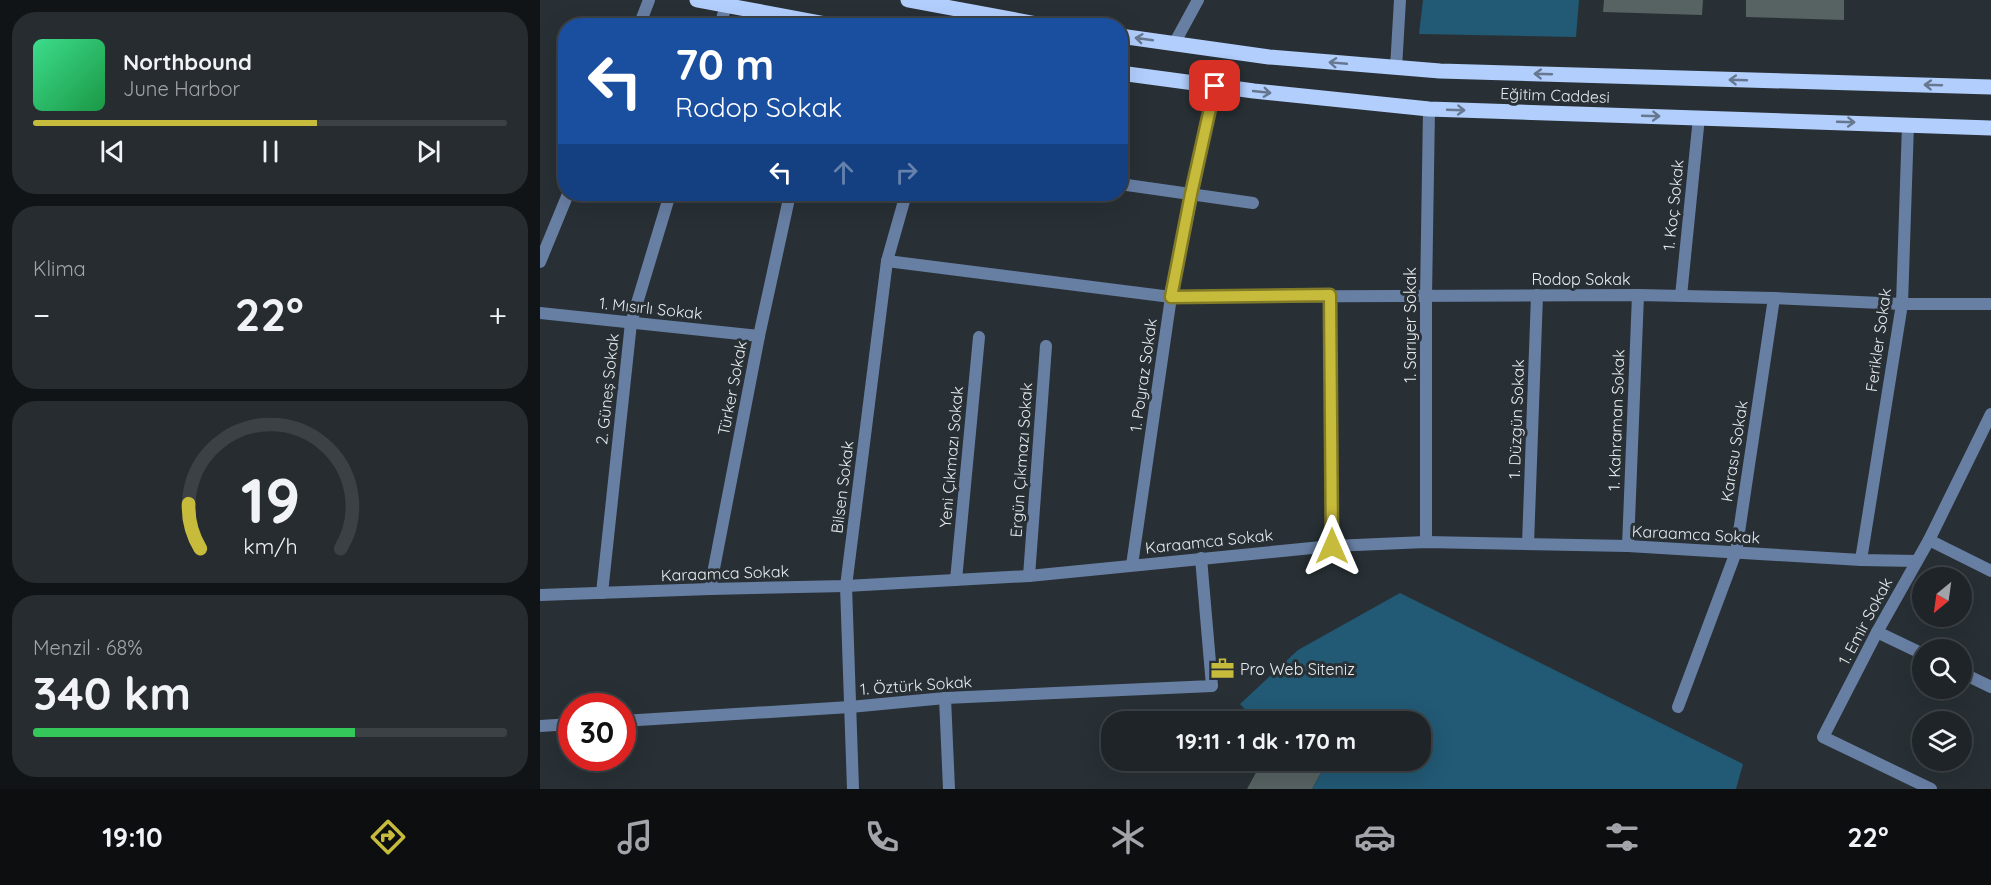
<!DOCTYPE html>
<html lang="tr">
<head>
<meta charset="utf-8">
<style>
  :root { --surface:#1e2428; --page:#262c30; --text:#f1f3f6; --muted:#a1a4a8; --line:#3c4145; --accent:#c7bb3c }
  body { margin:0; font-family:Quicksand,sans-serif; background:var(--page); color:var(--text); height:100vh; display:flex; flex-direction:column; font-size:22px; white-space:nowrap }
  * { box-sizing:border-box; margin:0 }
  p { font-size:20px; color:var(--muted) }
  .icon { flex:none; width:33px; height:33px; fill:none; stroke:currentColor; stroke-width:2; stroke-linecap:round; stroke-linejoin:round }
  .map { position:relative; flex:1; overflow:hidden }
  .sheet { display:flex; flex-direction:column; gap:12px; padding:12px; background:#101416; width:540px }
  .sheet>* { flex:none }
  .top-card { position:absolute; left:18px; top:18px; width:570px; height:183px; border-radius:24px; box-shadow:0 6px 24px #0002,0 0 0 2px var(--line); background:#1a4fa0; color:#fff; overflow:hidden }
  .needle { width:39px; rotate:209deg }
  .controls { position:absolute; left:1372px; top:567px; display:grid; gap:12px }
  .controls a { display:grid; place-items:center; width:60px; height:60px; border-radius:50%; background:var(--surface); box-shadow:0 6px 24px #0002,0 0 0 2px var(--line); font-size:30px }
  .speed { position:absolute; left:18px; top:693px; display:flex; gap:12px; font-size:30px; font-weight:700; text-align:center }
  .speed>* { display:grid; place-content:center; width:78px; height:78px; border-radius:50%; background:var(--surface); box-shadow:0 6px 24px #0002,0 0 0 2px var(--line); line-height:1 }
  .speed .limit { border:9px solid #d22; background:#fff; color:#111 }
  .pin { position:absolute; display:grid; place-items:center; width:51px; height:51px; color:#fff; margin:-26px; border-radius:12px; box-shadow:0 3px 9px #0006 }
  .me { position:absolute; width:66px; margin:-33px; rotate:0deg; stroke-linejoin:round; filter:drop-shadow(0 0 4px #0008) }
  .turn { display:flex; align-items:center; gap:21px; height:126px; padding:0 18px; font-size:27px }
  .turn .icon { width:78px; height:78px; stroke-width:2.5 }
  .turn b { display:block; font-size:42px; line-height:51px }
  .lanes { display:flex; align-items:center; height:57px; padding:0 18px; background:#0003; justify-content:center; gap:30px; direction:ltr }
  .lanes .off { opacity:.35 }
  .big { font-size:45px; font-weight:700; line-height:1.1 }
  .sheet .card { flex:1; display:flex; flex-direction:column; justify-content:center; gap:9px; min-width:0; padding:0 21px; border-radius:24px; background:var(--page) }
  .sheet .dial { align-items:center; gap:0 }
  .dial svg { height:156px; overflow:visible; fill:none; stroke:var(--line); stroke-width:7; stroke-linecap:round; text-anchor:middle }
  .dial text { fill:var(--text); stroke:none }
  .song { display:flex; align-items:center; gap:18px }
  .cover { width:72px; height:72px; border-radius:9px; background:linear-gradient(135deg,hsl(150 70% 55%),hsl(140 70% 35%)) }
  .played { height:6px; border-radius:3px; background:linear-gradient(90deg,var(--accent) 60%,var(--line) 60%) }
  .keys { display:flex; justify-content:space-around; direction:ltr }
  .heat { display:flex; justify-content:space-between; align-items:center; font-size:33px; direction:ltr }
  .charge { height:9px; border-radius:4px; background:linear-gradient(90deg,#34c759 68%,var(--line) 0) }
  .trip { position:absolute; left:561px; top:711px; width:330px; height:60px; border-radius:24px; background:var(--surface); box-shadow:0 6px 24px #0002,0 0 0 2px var(--line); font-weight:700; line-height:60px; text-align:center }
  .tabs { display:flex; height:96px; justify-content:space-around; align-items:center; background:#0c0e10; color:var(--muted) }
  .tabs .icon { width:42px; height:42px }
  .tabs .current { color:var(--accent) }
  .tabs b { font-size:27px; color:var(--text) }
  main { display:flex; flex:1; min-height:0 }
  .map>svg:first-child { display:block }
  .green { fill:#225974 }
  .building { fill:#576263 }
  .lines { fill:none; stroke-linecap:round; stroke-linejoin:round }
  .minor { stroke:#687fa4; stroke-width:12 }
  .primary { stroke:#b2cefc; stroke-width:15 }
  .oneway { stroke:#66778f }
  .route-casing { stroke:#817a27; stroke-width:15 }
  .route { stroke:#c7bb3c; stroke-width:10 }
  .labels { text-anchor:middle; stroke-width:6; stroke-linejoin:round; paint-order:stroke }
  .street-label { font-size:16px; fill:#e6ebee; stroke:#283035 }
  .poi-label { font-size:16px; fill:#e6ebee; stroke:#283035; text-anchor:start }
</style>
</head>
<body>
<main>
<section class="sheet">
<div class="card">
<div class="song"><i class="cover"></i><div><b>Northbound</b><p>June Harbor</p></div></div>
<div class="played"></div>
<div class="keys"><svg class="icon" aria-label="previous" viewBox="0 0 24 24"><path d="M18 5L8 12l10 7zM5 5v14"/></svg><svg class="icon" aria-label="pause" viewBox="0 0 24 24"><path d="M8 5v14M16 5v14"/></svg><svg class="icon" aria-label="next" viewBox="0 0 24 24"><path d="M6 5l10 7-10 7zM19 5v14"/></svg></div>
</div>
<div class="card"><p>Klima</p>
<div class="heat"><a>−</a><b class="big">22°</b><a>+</a></div>
</div>
<div class="card dial"><svg viewBox="0 0 100 80">
<path d="M14 69A42 42 0 1 1 86 69"/>
<path d="M14 69A42 42 0 0 1 8 46" stroke="#c7bb3c"/>
<text x="50" y="56" font-size="32" font-weight="700">19</text>
<text x="50" y="72" font-size="11">km/h</text>
</svg></div>
<div class="card"><p>Menzil · 68%</p><b class="big">340 km</b><div class="charge"></div></div>
</section>
<div class="map">
<svg width="1451" height="789" viewBox="0 0 1451 789">
  <rect width="100%" height="100%" fill="#283035"/>
  <g class="green">
    <polygon points="883,0 1039,0 1036,37 879,34"/>
    <polygon points="860,593 1203,764 1196,789 772,789 788,761 880,760 880,722 754,722 748,718 746,721 716,721 700,704 758,650"/>
  </g>
  <g class="building">
    <polygon points="1064,0 1163,0 1162,15 1063,12"/>
    <polygon points="1206,0 1304,0 1304,20 1206,17"/>
    <polygon points="723,760 788,760 772,789 707,789"/>
  </g>
  <g class="lines">
    <g class="minor">
      <polyline points="99,26 109,0"/>
      <polyline points="180,26 186,5"/>
      <polyline points="634,44 658,0"/>
      <polyline points="856,68 860,0"/>
      <polyline points="580,184 713,203"/>
      <polyline points="347,261 631,297 1098,295 1234,298 1362,304 1451,304"/>
      <polyline points="0,262 28,194"/>
      <polyline points="790,295 792,546"/>
      <polyline points="1141,296 1159,117"/>
      <polyline points="0,313 219,336"/>
      <polyline points="1389,540 1451,571"/>
      <polyline points="886,542 886,296 889,109"/>
      <polyline points="988,544 997,295"/>
      <polyline points="1088,546 1098,295"/>
      <polyline points="1321,560 1362,304 1368,124"/>
      <polyline points="592,565 631,297 675,86"/>
      <polyline points="489,576 506,346"/>
      <polyline points="416,580 439,337"/>
      <polyline points="170,589 219,336 250,194"/>
      <polyline points="62,593 91,323 130,194"/>
      <polyline points="0,595 170,589 306,586 489,576 792,546 886,542 1088,546 1321,560 1377,561"/>
      <polyline points="1337,632 1383,654"/>
      <polyline points="1422,673 1451,687"/>
      <polyline points="405,698 409,789"/>
      <polyline points="1138,707 1196,552 1234,298"/>
      <polyline points="82,721 310,707 405,698 672,686 661,558"/>
      <polyline points="0,726 32,724"/>
      <polyline points="313,789 306,586 347,261 366,194"/>
      <polyline points="1391,789 1283,737 1337,632 1389,540 1451,414"/>
    </g>
    <g class="primary">
      <polyline points="157,0 297,26"/>
      <polyline points="368,0 508,26"/>
      <polyline points="580,36 729,57 900,71 1451,87"/>
      <polyline points="580,73 714,91 889,109 1451,128"/>
    </g>
  </g>
  <defs><path id="oneway-shaft" d="M-6 0H5M1.5-3L5.5 0L1.5 3" fill="none" stroke-width="1.6" stroke-linecap="round" stroke-linejoin="round" transform="scale(1.5)"/></defs>
  <g class="oneway">
    <use href="#oneway-shaft" transform="translate(604 39) rotate(-172)"/>
    <use href="#oneway-shaft" transform="translate(798 63) rotate(-175)"/>
    <use href="#oneway-shaft" transform="translate(1003 74) rotate(-178)"/>
    <use href="#oneway-shaft" transform="translate(1198 80) rotate(-178)"/>
    <use href="#oneway-shaft" transform="translate(1393 85) rotate(-178)"/>
    <use href="#oneway-shaft" transform="translate(722 92) rotate(6)"/>
    <use href="#oneway-shaft" transform="translate(916 110) rotate(2)"/>
    <use href="#oneway-shaft" transform="translate(1111 116) rotate(2)"/>
    <use href="#oneway-shaft" transform="translate(1306 122) rotate(2)"/>
  </g>
  <g class="lines">
    <defs>
      <polyline id="route" points="675,86 651,194 631,297 790,295 792,546"/>
    </defs>
    <use href="#route" class="route-casing"/>
    <use href="#route" class="route"/>
  </g>
  <defs>
    <symbol id="office-bare" viewBox="-9 -9 18 18"><path d="M-6-3h4V-5.5h4V-3h4V5H-6ZM-1-4.5V-3h2v-1.5ZM-6 0V1H6V0Z" fill="#c7bb3c" stroke="#283035" stroke-width="2.5" paint-order="stroke"/></symbol>
  </defs>
  <g fill-rule="evenodd">
    <use href="#office-bare" x="666" y="652" width="33" height="33"/>
  </g>
  <g class="labels">
    <g class="street-label">
      <text transform="translate(1015 95) rotate(2)" y="6">Eğitim Caddesi</text>
      <text transform="translate(1133 205) rotate(-84)" y="6">1. Koç Sokak</text>
      <text x="1041" y="285">Rodop Sokak</text>
      <text transform="translate(111 308) rotate(6)" y="6">1. Mısırlı Sokak</text>
      <text transform="translate(870 325) rotate(-90)" y="6">1. Sarıyer Sokak</text>
      <text transform="translate(1338 340) rotate(-82)" y="6">Ferikler Sokak</text>
      <text transform="translate(603 375) rotate(-82)" y="6">1. Poyraz Sokak</text>
      <text transform="translate(192 388) rotate(-79)" y="6">Türker Sokak</text>
      <text transform="translate(67 389) rotate(-84)" y="6">2. Güneş Sokak</text>
      <text transform="translate(976 419) rotate(-88)" y="6">1. Düzgün Sokak</text>
      <text transform="translate(1076 420) rotate(-88)" y="6">1. Kahraman Sokak</text>
      <text transform="translate(1194 451) rotate(-81)" y="6">Karasu Sokak</text>
      <text transform="translate(411 457) rotate(-85)" y="6">Yeni Çıkmazı Sokak</text>
      <text transform="translate(481 460) rotate(-86)" y="6">Ergün Çıkmazı Sokak</text>
      <text transform="translate(302 487) rotate(-83)" y="6">Bilsen Sokak</text>
      <text transform="translate(1156 534) rotate(3)" y="6">Karaamca Sokak</text>
      <text transform="translate(669 541) rotate(-6)" y="6">Karaamca Sokak</text>
      <text transform="translate(185 573) rotate(-2)" y="6">Karaamca Sokak</text>
      <text transform="translate(1325 621) rotate(-62)" y="6">1. Emir Sokak</text>
      <text transform="translate(376 685) rotate(-4)" y="6">1. Öztürk Sokak</text>
    </g>
    <g class="poi-label">
      <text x="700" y="675">Pro Web Siteniz</text>
    </g>
  </g>
</svg>
<div class="controls">
<a><svg class="needle" viewBox="-14 -14 28 28"><path d="M0-13l5 13h-10z" fill="#e53935"/><path d="M0 13l5-13h-10z" fill="#a1a4a8"/></svg></a>
<a><svg class="icon" aria-label="search" viewBox="0 0 24 24"><circle cx="10" cy="10" r="6"/><path d="M15 15l6 6"/></svg></a>
<a><svg class="icon" aria-label="layers" viewBox="0 0 24 24"><path d="M12 4l9 5-9 5-9-5zM3 14l9 5 9-5"/></svg></a>
</div>
<div class="speed"><div class="limit">30</div></div>
<div class="pin" style="left:675px;top:86px;background:#d93025"><svg class="icon" aria-label="arrive" viewBox="0 0 24 24"><path d="M6 21V4h12l-3 4 3 4H6"/></svg></div>
<svg class="me" style="left:792px;top:546px" viewBox="-20 -20 40 40"><path d="M0-17L14 15 0 8-14 15z" fill="#c7bb3c" stroke="#fff" stroke-width="4"/></svg>
<div class="trip">19:11 · 1 dk · 170 m</div>
<div class="top-card">
<div class="turn"><svg class="icon" aria-label="left" viewBox="0 0 24 24"><path d="M17 20v-9H6M10 6l-5 5 5 5"/></svg><div><b>70 m</b>Rodop Sokak</div></div>
<div class="lanes"><svg class="icon" aria-label="left" viewBox="0 0 24 24"><path d="M17 20v-9H6M10 6l-5 5 5 5"/></svg><svg class="icon off" aria-label="ahead" viewBox="0 0 24 24"><path d="M12 20V5M6 11l6-6 6 6"/></svg><svg class="icon off" aria-label="right" viewBox="0 0 24 24"><path d="M7 20v-9h11M14 6l5 5-5 5"/></svg></div>
</div>
</div>
</main>
<nav class="tabs">
<b>19:10</b>
<svg class="icon current" aria-label="directions" viewBox="0 0 24 24"><path d="M12 3l9 9-9 9-9-9zM9 14v-3h6M13 9l2 2-2 2"/></svg>
<svg class="icon" aria-label="music" viewBox="0 0 24 24"><path d="M9 18V5l10-2v13"/><circle cx="6" cy="18" r="3"/><circle cx="16" cy="16" r="3"/></svg>
<svg class="icon" aria-label="phone" viewBox="0 0 24 24"><path d="M5 4h4l2 5-3 2q2 4 5 5l2-3 5 2v4C11 20 4 13 5 4z"/></svg>
<svg class="icon" aria-label="climate" viewBox="0 0 24 24"><path d="M12 3v18M4 7l16 10M4 17L20 7"/></svg>
<svg class="icon" aria-label="car" viewBox="0 0 24 24"><path d="M5 17H2v-5l4-1 3-4h7l3 4 3 1v5h-3M9 17h6M6 11h13"/><circle cx="7" cy="17" r="2"/><circle cx="17" cy="17" r="2"/></svg>
<svg class="icon" aria-label="filters" viewBox="0 0 24 24"><path d="M4 7h16M4 17h16"/><circle cx="9" cy="7" r="2"/><circle cx="15" cy="17" r="2"/></svg>
<b>22°</b>
</nav>
</body>
</html>
